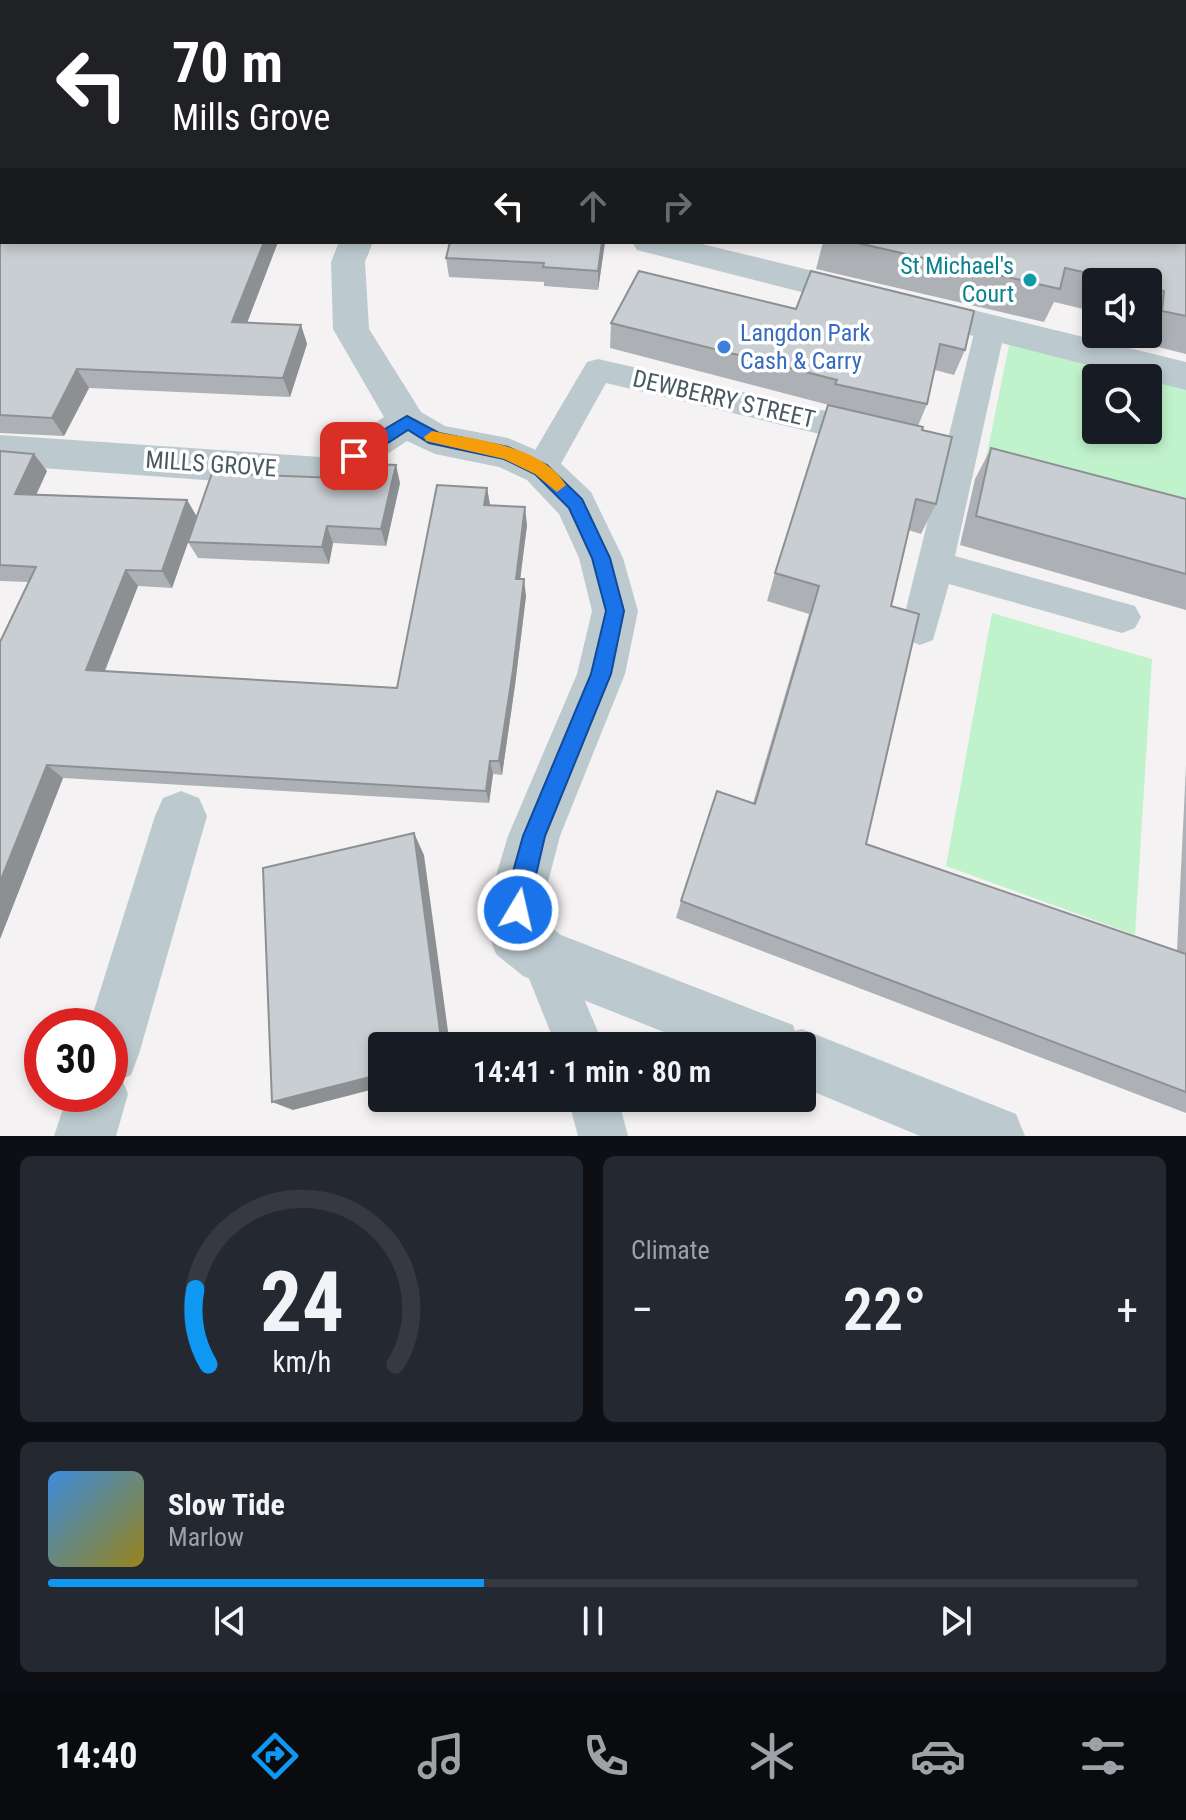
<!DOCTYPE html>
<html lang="en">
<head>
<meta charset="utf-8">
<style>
  :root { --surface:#171b24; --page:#242831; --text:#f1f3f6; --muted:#9ea1a6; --line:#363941; --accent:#0f98f2 }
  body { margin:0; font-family:"Roboto Condensed",sans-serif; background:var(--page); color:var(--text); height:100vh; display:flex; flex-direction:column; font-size:30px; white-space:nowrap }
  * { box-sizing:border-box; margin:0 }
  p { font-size:26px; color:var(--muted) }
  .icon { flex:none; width:44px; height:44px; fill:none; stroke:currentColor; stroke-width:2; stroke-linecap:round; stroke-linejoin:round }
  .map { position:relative; height:1136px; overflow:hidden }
  .sheet { display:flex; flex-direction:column; gap:20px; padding:20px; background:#0d0f14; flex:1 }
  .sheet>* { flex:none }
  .top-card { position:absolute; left:0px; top:0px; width:1186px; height:244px; box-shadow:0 4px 12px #0003; background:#202124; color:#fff; overflow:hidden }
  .fabs { position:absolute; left:1082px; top:268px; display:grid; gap:16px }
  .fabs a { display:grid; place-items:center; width:80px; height:80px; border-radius:8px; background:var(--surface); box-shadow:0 4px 12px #0003; font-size:40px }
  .speed { position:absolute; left:24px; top:1008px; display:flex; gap:16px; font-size:40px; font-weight:700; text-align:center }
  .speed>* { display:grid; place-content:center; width:104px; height:104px; border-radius:50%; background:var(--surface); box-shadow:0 4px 12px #0003; line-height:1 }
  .speed .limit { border:12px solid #d22; background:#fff; color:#111 }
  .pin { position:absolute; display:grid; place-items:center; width:68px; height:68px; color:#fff; margin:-34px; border-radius:16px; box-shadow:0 4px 12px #0006 }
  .me { position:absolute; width:88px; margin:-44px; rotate:9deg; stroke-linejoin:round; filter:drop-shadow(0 0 6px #0008) }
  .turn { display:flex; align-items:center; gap:28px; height:168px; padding:0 40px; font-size:36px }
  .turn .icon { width:104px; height:104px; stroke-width:2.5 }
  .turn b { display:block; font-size:56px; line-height:68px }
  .lanes { display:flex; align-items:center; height:76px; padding:0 40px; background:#0003; justify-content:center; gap:40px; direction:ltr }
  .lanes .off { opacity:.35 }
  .big { font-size:60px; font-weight:600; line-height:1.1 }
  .sheet .widget { flex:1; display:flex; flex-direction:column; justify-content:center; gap:12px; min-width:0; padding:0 28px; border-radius:12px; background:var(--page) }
  .sheet .dial { align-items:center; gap:0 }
  .dial svg { height:208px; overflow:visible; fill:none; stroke:var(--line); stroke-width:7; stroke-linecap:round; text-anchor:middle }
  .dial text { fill:var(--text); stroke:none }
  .song { display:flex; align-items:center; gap:24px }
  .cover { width:96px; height:96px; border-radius:12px; background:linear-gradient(135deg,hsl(210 70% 55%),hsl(50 70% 35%)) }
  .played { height:8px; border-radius:4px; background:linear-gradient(90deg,var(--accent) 40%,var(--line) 40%) }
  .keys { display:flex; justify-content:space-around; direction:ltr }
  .heat { display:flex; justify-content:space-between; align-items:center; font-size:44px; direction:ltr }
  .sheet .tiles { flex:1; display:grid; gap:20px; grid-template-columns:1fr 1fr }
  .widget:last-child { grid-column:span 2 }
  .trip { position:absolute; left:368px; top:1032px; width:448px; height:80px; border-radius:8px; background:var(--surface); box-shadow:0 4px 12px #0003; font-weight:600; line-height:80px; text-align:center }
  .tabs { display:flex; height:128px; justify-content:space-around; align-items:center; background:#090b0e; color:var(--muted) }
  .tabs .icon { width:56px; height:56px }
  .tabs .current { color:var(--accent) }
  .tabs b { font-size:36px; color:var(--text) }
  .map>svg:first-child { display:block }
  .green { fill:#c0f3cb }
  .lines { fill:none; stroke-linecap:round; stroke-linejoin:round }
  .lane { fill:#bccacf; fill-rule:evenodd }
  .street { fill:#bccacf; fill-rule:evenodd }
  .wall { fill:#adb1b5 }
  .shaded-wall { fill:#8d9093 }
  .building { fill:#c9ced2; stroke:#8d9093; stroke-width:2 }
  .route { fill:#1a73e8; stroke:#114b97; stroke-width:2 }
  .slow { fill:#f59e0b }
  .culture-dot { fill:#0f9aa8; stroke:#fff; stroke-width:3 }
  .shop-dot { fill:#3f7fe0; stroke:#fff; stroke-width:3 }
  .labels { text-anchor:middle; stroke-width:7; stroke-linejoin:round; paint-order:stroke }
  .culture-label { font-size:24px; fill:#0d838f; stroke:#fff; text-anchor:end }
  .shop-label { font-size:24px; fill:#366cbe; stroke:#fff; text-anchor:start }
  .street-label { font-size:24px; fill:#485a61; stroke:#fff }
</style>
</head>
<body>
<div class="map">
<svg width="1186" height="1136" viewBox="0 0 1186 1136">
  <rect width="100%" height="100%" fill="#f5f2f3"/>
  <g class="green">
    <polygon points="1009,345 1144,378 1096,378 1096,430 1148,430 1148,379 1186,388 1186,518 985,463"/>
    <polygon points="992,613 1152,659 1135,935 946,866"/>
  </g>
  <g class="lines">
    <g class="lane">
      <polygon points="112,0 134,0 135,2 113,2"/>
      <polygon points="990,319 1001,322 1005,329 955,556 1135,606 1141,617 1135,628 1122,633 949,584 933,640 920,645 907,640 901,629 942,463 606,383 553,478 541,482 529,478 524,469 587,362 598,359 948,439 975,329 979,322"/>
      <polygon points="543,933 559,940 604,1046 556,1046 520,956 527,940"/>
      <polygon points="568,1098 618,1098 628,1136 578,1136"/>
    </g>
    <g class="street">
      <rect x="756" y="0" width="26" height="2"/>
      <rect x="1184" y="77" width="2" height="18"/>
      <rect x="0" y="166" width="2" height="20"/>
      <polygon points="339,242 373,242 365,262 369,329 421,412 445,426 508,438 555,458 591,492 623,558 638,611 625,674 560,836 547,886 544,922 561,935 772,1017 793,1025 795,1031 802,1029 1016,1114 1025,1136 920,1136 802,1087 802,1046 699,1046 523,976 496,954 488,934 493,886 508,836 577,674 592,611 579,558 559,514 527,480 499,467 435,454 407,441 342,484 327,489 0,465 0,435 321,457 384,417 333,329 331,262"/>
      <polygon points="632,242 694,242 1186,362 1186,390 637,250"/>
      <polygon points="181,791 199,798 207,816 139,1054 131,1075 122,1079 128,1094 116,1136 54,1136 68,1094 110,1094 110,1026 89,1026 155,816 163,798"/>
    </g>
  </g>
  <g class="wall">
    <polygon points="835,0 902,0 903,2 835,2"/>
    <polygon points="1186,141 1186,354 1142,343 1142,334 1148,334 1148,282 1096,282 1096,312 1054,302 1044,322 816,269 823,242 1184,242"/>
    <polygon points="0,200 2,242 278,242 247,323 301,325 307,344 290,397 89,388 64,436 0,433"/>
    <polygon points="605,242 598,290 544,286 544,282 449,277 446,258"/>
    <polygon points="639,271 965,350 954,375 935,370 927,404 918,426 922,430 936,504 921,534 908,530 891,606 866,844 1177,951 1186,766 1186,1113 676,918 681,901 753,803 809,614 767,601 775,573 829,405 610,348 611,323"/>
    <polygon points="991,448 1186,499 1186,610 960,545 975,479"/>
    <polygon points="0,451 47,471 36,494 187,500 197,517 400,483 386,546 333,543 329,564 198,558 188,542 172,588 138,586 105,671 397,688 487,488 490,505 527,525 520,579 526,596 515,685 502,775 493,774 489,803 63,778 0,939 28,582 0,581"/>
  </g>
  <g class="shaded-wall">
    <polygon points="316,0 328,0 328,2 315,2"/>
    <polygon points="264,242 278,242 240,341 232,322"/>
    <polygon points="602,242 605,242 598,290 598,271"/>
    <polygon points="301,325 307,344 290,397 283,378"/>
    <polygon points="77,369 89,388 64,436 52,418"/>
    <polygon points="34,454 47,471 29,511 15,494"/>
    <polygon points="396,465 400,483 386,546 381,529"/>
    <polygon points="487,488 490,505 484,505"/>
    <polygon points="187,500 197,517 172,588 162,571"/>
    <polygon points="525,507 527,525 518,596 516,579"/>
    <polygon points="327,526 333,543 329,564 322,547"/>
    <polygon points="126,570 138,586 99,685 86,670"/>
    <polygon points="524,579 526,596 515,685 502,775 499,761"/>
    <polygon points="490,761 493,774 489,803 486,791"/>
    <polygon points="47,765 63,778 0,939 0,882"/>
    <polygon points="414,833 424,855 450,1046 442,1046"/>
    <polygon points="382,1074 382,1087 293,1110 272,1102"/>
  </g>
  <g class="building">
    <polygon points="243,0 316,0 315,2 242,2"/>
    <polygon points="845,0 902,0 903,2 846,2"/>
    <polygon points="1184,141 1186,141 1186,316 1162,311 1164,291 1148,287 1148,282 1126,282 1065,268 1060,289 853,242 1184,242"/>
    <polygon points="0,200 2,200 2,242 264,242 232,322 301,325 283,378 77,369 52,418 0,415"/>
    <polygon points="450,242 602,242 598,271 543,267 544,263 446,258"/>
    <polygon points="639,271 796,309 811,271 974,311 965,350 940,344 927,404 835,384 837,380 611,323"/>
    <polygon points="828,405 923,427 922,430 952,437 936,504 916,499 891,606 919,614 866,844 1186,954 1186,1092 681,901 717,791 755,804 819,586 775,573"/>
    <polygon points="991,448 1186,499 1186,574 976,516"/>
    <polygon points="0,451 34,454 15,494 187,500 162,571 126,570 86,670 397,688 437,485 487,488 484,505 525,507 516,579 524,579 513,670 499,761 490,761 486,791 47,765 0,882 0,642 36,567 0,565"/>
    <polygon points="346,463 396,465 381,529 327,526 322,547 188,542 212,473 336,478 339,468"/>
    <polygon points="414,833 442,1046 382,1046 382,1074 272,1102 263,868"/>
  </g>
  <polygon class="route" points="407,416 439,433 508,447 547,465 582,499 610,558 624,611 611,674 545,836 526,918 518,921 510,918 507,910 509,886 523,836 591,674 606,611 592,558 569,508 535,474 504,459 429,443 408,430 360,461 348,461 345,456 348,451"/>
  <path class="slow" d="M432 431C475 440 541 444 566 485L557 492 535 474 504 459 426 441 424 437Z"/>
  <circle class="culture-dot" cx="1030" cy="280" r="8"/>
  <circle class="shop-dot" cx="724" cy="347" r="8"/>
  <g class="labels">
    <g class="culture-label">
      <text x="1014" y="274">St Michael's<tspan x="1014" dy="28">Court</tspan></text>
    </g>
    <g class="shop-label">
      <text x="740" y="341">Langdon Park<tspan x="740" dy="28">Cash &amp; Carry</tspan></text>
    </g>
    <g class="street-label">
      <text transform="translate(724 399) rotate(13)" y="8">DEWBERRY STREET</text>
      <text transform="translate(211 464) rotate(4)" y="8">MILLS GROVE</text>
    </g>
  </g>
</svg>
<div class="fabs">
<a><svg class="icon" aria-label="sound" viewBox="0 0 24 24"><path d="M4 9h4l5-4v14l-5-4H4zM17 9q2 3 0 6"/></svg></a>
<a><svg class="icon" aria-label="search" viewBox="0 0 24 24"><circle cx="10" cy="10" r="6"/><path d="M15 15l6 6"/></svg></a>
</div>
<div class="speed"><div class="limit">30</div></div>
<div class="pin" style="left:354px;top:456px;background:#d93025"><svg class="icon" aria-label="arrive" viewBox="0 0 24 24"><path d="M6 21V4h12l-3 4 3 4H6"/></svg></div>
<svg class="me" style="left:518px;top:910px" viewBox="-20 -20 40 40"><circle r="17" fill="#1a73e8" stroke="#fff" stroke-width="3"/><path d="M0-11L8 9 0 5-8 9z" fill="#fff"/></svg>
<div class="trip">14:41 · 1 min · 80 m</div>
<div class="top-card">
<div class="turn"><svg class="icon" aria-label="left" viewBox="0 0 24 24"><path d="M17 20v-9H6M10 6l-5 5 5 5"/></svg><div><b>70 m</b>Mills Grove</div></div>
<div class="lanes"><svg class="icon" aria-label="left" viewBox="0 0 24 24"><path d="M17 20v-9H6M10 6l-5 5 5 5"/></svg><svg class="icon off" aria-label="ahead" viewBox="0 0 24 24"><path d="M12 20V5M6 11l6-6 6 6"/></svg><svg class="icon off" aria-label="right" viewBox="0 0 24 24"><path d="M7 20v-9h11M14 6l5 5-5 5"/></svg></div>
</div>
</div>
<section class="sheet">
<div class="tiles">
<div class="widget dial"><svg viewBox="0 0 100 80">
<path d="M14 69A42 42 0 1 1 86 69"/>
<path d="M14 69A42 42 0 0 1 9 40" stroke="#0f98f2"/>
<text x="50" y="56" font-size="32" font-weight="700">24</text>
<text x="50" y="72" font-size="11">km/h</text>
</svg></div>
<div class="widget"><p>Climate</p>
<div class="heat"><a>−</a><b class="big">22°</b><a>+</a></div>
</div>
<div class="widget">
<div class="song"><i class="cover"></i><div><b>Slow Tide</b><p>Marlow</p></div></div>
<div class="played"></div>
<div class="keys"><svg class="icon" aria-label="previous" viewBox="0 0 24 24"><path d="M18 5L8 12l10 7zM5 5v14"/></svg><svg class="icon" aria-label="pause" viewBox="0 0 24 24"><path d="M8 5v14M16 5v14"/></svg><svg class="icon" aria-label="next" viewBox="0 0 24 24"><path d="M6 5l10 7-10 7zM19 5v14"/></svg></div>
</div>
</div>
</section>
<nav class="tabs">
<b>14:40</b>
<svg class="icon current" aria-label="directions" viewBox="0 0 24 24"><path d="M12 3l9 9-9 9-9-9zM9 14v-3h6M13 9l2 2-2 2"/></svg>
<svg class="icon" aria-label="music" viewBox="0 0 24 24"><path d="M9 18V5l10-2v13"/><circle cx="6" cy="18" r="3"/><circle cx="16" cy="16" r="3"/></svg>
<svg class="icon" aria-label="phone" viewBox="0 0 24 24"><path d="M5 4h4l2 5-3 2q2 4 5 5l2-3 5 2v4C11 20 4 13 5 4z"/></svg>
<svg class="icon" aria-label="climate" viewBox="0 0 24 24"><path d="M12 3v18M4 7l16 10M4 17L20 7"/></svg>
<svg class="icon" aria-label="car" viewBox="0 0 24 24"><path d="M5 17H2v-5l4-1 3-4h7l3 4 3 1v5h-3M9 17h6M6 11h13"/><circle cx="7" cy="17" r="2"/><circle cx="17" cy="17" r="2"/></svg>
<svg class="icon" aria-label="filters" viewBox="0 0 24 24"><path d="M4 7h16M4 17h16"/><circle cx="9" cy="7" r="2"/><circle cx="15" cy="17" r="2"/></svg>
</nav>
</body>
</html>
